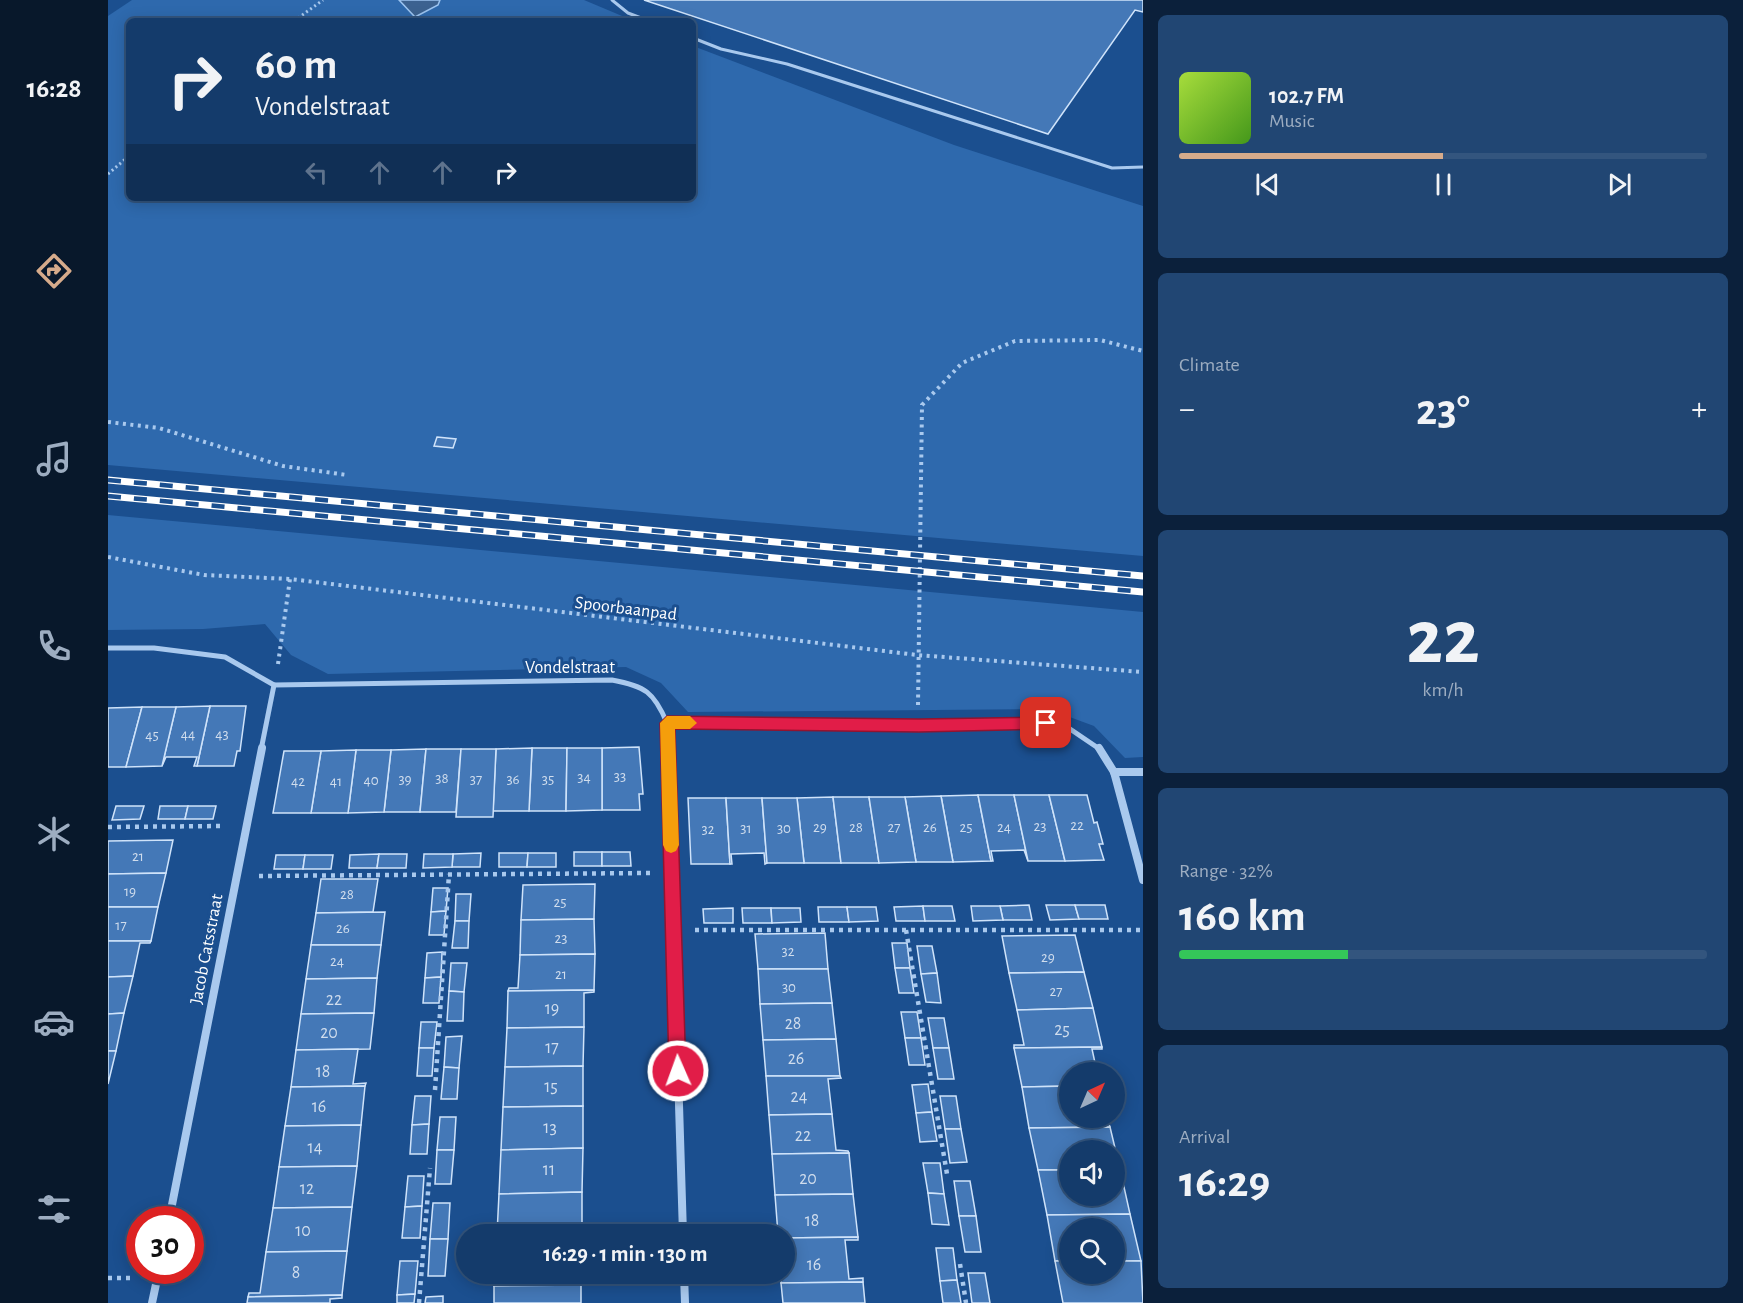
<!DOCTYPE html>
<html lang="en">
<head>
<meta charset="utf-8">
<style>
  :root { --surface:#143b6b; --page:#214673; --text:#f1f3f6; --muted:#9dadc1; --line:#33557e; --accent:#d6ab8b }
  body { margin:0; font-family:"Alegreya Sans",sans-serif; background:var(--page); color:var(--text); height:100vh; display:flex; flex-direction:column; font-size:22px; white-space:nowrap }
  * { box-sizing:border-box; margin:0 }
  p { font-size:20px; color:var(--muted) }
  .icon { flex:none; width:33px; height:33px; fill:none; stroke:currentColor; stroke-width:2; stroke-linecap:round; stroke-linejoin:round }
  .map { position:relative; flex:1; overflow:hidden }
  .sheet { display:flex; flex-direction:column; gap:15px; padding:15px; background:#0b203b; width:600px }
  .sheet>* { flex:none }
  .banner { position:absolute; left:18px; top:18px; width:570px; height:183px; border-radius:9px; box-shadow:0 3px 15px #0003,0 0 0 2px var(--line); background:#143b6b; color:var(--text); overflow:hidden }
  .needle { width:39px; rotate:44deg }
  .controls { position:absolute; left:951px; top:1062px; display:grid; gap:12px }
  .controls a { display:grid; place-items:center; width:66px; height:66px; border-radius:50%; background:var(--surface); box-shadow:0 3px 15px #0003,0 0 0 2px var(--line); font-size:30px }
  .speed { position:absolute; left:18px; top:1206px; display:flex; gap:12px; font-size:30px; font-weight:700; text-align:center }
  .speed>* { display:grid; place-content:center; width:78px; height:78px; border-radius:50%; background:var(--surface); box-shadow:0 3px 15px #0003,0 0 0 2px var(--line); line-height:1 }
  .speed .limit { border:9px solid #d22; background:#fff; color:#111 }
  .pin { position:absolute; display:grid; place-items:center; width:51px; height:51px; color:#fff; margin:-26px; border-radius:12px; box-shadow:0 3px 9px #0006 }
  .me { position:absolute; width:66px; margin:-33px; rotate:358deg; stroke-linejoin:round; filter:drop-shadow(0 0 4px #0008) }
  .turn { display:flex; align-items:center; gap:21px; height:126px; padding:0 30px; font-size:27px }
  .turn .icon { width:78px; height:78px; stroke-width:2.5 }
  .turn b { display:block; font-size:42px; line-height:51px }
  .lanes { display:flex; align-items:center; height:57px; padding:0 30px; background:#0003; justify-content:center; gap:30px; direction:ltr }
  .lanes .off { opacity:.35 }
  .big { font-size:45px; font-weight:700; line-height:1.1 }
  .sheet .card { flex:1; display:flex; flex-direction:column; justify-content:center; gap:9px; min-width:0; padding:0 21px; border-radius:9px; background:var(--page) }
  .sheet .dial { align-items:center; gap:0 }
  .dial b { font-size:78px; line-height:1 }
  .song { display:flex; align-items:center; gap:18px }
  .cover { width:72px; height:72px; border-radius:9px; background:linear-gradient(135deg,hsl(80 70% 55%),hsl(100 70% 35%)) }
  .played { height:6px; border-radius:3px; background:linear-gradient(90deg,var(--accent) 50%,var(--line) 50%) }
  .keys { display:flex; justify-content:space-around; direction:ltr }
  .heat { display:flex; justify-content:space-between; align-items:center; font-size:33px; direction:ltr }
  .charge { height:9px; border-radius:4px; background:linear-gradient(90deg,#34c759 32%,var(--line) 0) }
  .trip { position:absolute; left:348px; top:1224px; width:339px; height:60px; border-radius:30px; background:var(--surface); box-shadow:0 3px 15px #0003,0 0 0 2px var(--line); font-weight:700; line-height:60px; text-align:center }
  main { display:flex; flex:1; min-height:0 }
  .tab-bar { display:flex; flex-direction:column; width:108px; justify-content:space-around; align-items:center; background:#08182b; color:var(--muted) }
  .tab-bar .icon { width:42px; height:42px }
  .tab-bar .active { color:var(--accent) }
  .tab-bar b { font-size:27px; color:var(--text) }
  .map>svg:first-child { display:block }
  .green { fill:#2e69ad }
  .water { fill:#3c6290; stroke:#9cc4f0; stroke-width:1.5 }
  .building { fill:#4478b7; stroke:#cfe3fa; stroke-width:1.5 }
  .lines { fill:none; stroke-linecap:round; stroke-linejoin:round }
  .path-far2 { stroke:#a9c9ee; stroke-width:3; stroke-dasharray:2 3; stroke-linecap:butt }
  .path-far1 { stroke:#a9c9ee; stroke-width:4; stroke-dasharray:3 4.5; stroke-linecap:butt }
  .path { stroke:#a9c9ee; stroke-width:4.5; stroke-dasharray:4 5; stroke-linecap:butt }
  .lane { stroke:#a9c9ee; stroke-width:3 }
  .street-far1 { stroke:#a9c9ee; stroke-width:5 }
  .street { stroke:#a9c9ee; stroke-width:8 }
  .rail-casing { stroke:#fff; stroke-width:7 }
  .rail { stroke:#1b4f8f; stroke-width:4.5; stroke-dasharray:13; stroke-linecap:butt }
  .route { fill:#e11d48; stroke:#92132f; stroke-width:1.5 }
  .slow { fill:#f59e0b }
  .labels { text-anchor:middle; stroke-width:6; stroke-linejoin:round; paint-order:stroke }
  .number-label { font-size:15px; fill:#d0dded }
  .street-label { font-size:18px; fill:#fff; stroke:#1b4f8f }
  .near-number-label { font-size:18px; fill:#d0dded }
</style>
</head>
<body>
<main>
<nav class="tab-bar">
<b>16:28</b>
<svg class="icon active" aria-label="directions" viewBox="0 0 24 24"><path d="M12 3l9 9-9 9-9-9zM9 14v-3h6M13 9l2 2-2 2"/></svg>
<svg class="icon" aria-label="music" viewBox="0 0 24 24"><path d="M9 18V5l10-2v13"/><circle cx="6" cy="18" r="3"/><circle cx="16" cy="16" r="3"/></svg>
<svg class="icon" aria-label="phone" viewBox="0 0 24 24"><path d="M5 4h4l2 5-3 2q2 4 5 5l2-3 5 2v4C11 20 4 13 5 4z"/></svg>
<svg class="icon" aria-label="climate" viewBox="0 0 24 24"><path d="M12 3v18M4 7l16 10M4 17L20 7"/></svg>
<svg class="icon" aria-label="car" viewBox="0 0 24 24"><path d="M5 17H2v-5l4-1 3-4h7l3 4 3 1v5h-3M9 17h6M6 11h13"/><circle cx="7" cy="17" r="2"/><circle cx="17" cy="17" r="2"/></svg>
<svg class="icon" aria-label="filters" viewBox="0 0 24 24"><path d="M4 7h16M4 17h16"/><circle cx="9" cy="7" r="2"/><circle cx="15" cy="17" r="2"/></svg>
</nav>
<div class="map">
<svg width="1035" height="1303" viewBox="0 0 1035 1303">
  <rect width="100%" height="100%" fill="#1b4f8f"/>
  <g class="green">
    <polygon points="24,0 291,0 307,17 330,5 332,0 476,0 526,21 21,21 21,198 585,198 585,46 846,145 1035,206 1035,556 0,465 0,16"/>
    <polygon points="0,515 1035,612 1035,757 1017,758 986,726 940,709 580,712 553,683 518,667 220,674 183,655 157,624 95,629 0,630"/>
  </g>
  <polygon class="water" points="291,0 332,0 330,5 307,17"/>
  <g class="building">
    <polygon points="536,0 1035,0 1035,12 1027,10 940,134"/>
    <polygon points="329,437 348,439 345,448 326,446"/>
    <polygon points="102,706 138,706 132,751 129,751 126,766 89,766"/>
    <polygon points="102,706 89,766 86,766 89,757 58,757 54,766 68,707"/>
    <polygon points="34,707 18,767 0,767 0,708"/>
    <polygon points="34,707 68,707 54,766 18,767"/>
    <polygon points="531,747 535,794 531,794 532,810 494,810 494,748"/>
    <polygon points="424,748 459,748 458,811 421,811"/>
    <polygon points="424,748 421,811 385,811 388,749"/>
    <polygon points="459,748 494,748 494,810 458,811"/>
    <polygon points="318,749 312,812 276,812 283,750"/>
    <polygon points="318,749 353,749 348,812 312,812"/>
    <polygon points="353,749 388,749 385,817 348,817"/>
    <polygon points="248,750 283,750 276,812 240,813"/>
    <polygon points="248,750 240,813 203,813 213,751"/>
    <polygon points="176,751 213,751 203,813 165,813"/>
    <polygon points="870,795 883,861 845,862 833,796"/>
    <polygon points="870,795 906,795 920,861 916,850 883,851 885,861 883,861"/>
    <polygon points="906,795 941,795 957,861 920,861"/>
    <polygon points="941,795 979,795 986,823 989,822 995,844 991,844 996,860 957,861"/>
    <polygon points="833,796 845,862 808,862 797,797"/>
    <polygon points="725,797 733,863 696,863 689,798"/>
    <polygon points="725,797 761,797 771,863 733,863"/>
    <polygon points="761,797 797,797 808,862 771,863"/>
    <polygon points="580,798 618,798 622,864 583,864"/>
    <polygon points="618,798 654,798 659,863 657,864 656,853 623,854 624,864 622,864"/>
    <polygon points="654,798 689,798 696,863 659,863"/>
    <polygon points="8,806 36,806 32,819 4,820"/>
    <polygon points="52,806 80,806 77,819 50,819"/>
    <polygon points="80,806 108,806 105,819 77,819"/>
    <polygon points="65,840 58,873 0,874 0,841"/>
    <rect x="466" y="852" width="28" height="14"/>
    <polygon points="494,852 522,852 523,866 494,866"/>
    <polygon points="373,853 372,867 344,867 345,854"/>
    <polygon points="391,853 420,853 419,867 391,867"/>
    <polygon points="420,853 448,853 448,867 419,867"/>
    <polygon points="271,854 269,868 241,868 242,855"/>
    <polygon points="271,854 299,854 298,868 269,868"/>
    <polygon points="316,854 345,854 344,867 315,868"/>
    <polygon points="168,855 197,855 195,869 166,869"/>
    <polygon points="197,855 225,855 223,869 195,869"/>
    <polygon points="58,873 50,907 0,907 0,874"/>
    <polygon points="213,879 270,879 265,912 208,913"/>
    <polygon points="487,884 486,919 413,920 415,885"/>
    <polygon points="325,888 340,888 338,911 323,912"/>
    <polygon points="348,894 363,894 361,921 347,921"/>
    <polygon points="921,905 924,920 895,920 892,906"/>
    <polygon points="938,905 967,905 971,919 942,920"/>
    <polygon points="967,905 997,905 1000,919 971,919"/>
    <polygon points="815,906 817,921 788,921 786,907"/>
    <polygon points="815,906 844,906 847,921 817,921"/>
    <polygon points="863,906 892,906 895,920 865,921"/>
    <polygon points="0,907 50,907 43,941 0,941"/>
    <polygon points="710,907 739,907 741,922 711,922"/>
    <polygon points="739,907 768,907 770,921 741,922"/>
    <polygon points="625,908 625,923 596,923 595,909"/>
    <polygon points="634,908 663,908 664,923 635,923"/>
    <polygon points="663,908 692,908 693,922 664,923"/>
    <polygon points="338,911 336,935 321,935 323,912"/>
    <polygon points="277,912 273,945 203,945 208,913"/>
    <polygon points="486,919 487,954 412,955 413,920"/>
    <polygon points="347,921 361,921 360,948 344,948"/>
    <polygon points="717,933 720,969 650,969 647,934"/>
    <polygon points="967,935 976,972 901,973 894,936"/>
    <polygon points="0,941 43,941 42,943 32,943 25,976 0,977"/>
    <polygon points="784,943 799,943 802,968 787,968"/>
    <polygon points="203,945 273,945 269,978 198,979"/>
    <polygon points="809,946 824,946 829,973 813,974"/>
    <polygon points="334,952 333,977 317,978 319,953"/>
    <polygon points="487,954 486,990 400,991 401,988 410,988 412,955"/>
    <polygon points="343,963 359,963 356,992 341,991"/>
    <polygon points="787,968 802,968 806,993 791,993"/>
    <polygon points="650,969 720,969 724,1003 652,1004"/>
    <polygon points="976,972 985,1008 909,1010 901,973"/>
    <polygon points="829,973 833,1003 818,1002 813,974"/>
    <polygon points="25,976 16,1013 0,1014 0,977"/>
    <polygon points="333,977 331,1003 315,1003 317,978"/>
    <polygon points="269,978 266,1013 193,1014 198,979"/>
    <polygon points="486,990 486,992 476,993 476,1027 399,1028 400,991"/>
    <polygon points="341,991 356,992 355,1021 339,1021"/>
    <polygon points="724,1003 728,1039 655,1040 652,1004"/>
    <polygon points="985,1008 994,1047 906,1048 906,1045 916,1045 909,1010"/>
    <polygon points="793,1012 809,1012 813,1038 797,1038"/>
    <polygon points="16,1013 8,1051 0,1051 0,1014"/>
    <polygon points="266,1013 262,1049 188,1050 193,1014"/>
    <polygon points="820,1018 836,1018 841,1048 825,1048"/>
    <polygon points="313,1022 329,1022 326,1048 311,1048"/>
    <polygon points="476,1027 475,1066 397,1067 399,1028"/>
    <polygon points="354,1036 351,1068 336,1067 338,1037"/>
    <polygon points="797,1038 813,1038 817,1065 801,1065"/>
    <polygon points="728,1039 732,1076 658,1076 655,1040"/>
    <polygon points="994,1047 994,1049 984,1049 989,1072 962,1072 962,1086 914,1087 906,1048"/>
    <polygon points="311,1048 326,1048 324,1076 309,1076"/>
    <polygon points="825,1048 841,1048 846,1079 830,1079"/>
    <polygon points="250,1049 245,1084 258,1083 257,1086 183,1087 188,1050"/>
    <polygon points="0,1051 8,1051 0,1084"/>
    <polygon points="475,1066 475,1106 395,1107 397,1067"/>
    <polygon points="336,1067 351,1068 349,1099 333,1099"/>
    <polygon points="658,1076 732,1076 733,1078 720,1079 724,1114 661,1115"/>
    <polygon points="820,1084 824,1112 808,1113 804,1085"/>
    <polygon points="257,1086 253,1125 177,1126 183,1087"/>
    <polygon points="962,1086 962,1118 999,1118 1002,1127 921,1128 914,1087"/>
    <polygon points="307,1096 323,1096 321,1124 304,1125"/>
    <polygon points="832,1096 848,1096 853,1129 837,1129"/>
    <polygon points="475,1106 475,1148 393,1150 395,1107"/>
    <polygon points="824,1112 829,1141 812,1142 808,1113"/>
    <polygon points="724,1114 728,1150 740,1151 741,1153 664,1154 661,1115"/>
    <polygon points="332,1117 348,1117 346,1150 329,1150"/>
    <polygon points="321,1124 319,1154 302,1154 304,1125"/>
    <polygon points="253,1125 249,1166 171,1167 177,1126"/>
    <polygon points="1002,1127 1012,1169 1006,1169 1006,1150 962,1150 962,1170 930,1170 921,1128"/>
    <polygon points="837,1129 853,1129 859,1162 842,1163"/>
    <polygon points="475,1148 474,1192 391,1194 393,1150"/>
    <polygon points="329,1150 346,1150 343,1184 327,1184"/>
    <polygon points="741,1153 745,1194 667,1195 664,1154"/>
    <polygon points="815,1163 832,1163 836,1194 820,1193"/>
    <polygon points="249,1166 244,1207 165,1208 171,1167"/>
    <polygon points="1006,1169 1012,1169 1022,1214 939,1215 930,1170 962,1170 962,1196 1006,1196"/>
    <polygon points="300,1176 316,1176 314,1206 297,1207"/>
    <polygon points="846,1181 862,1181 868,1216 851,1216"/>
    <polygon points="474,1192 474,1234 389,1234 391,1194"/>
    <polygon points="820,1193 836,1194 841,1225 824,1224"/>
    <polygon points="745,1194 750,1237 676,1238 676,1234 670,1234 667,1195"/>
    <polygon points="325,1203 342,1203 340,1239 322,1239"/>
    <polygon points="314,1206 312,1238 294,1238 297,1207"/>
    <polygon points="244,1207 239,1251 158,1252 165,1208"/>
    <polygon points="1022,1214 1033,1261 1006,1261 1006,1228 962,1228 962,1261 947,1261 939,1215"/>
    <polygon points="851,1216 868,1216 873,1252 857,1252"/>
    <polygon points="750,1237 750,1240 737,1240 741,1279 755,1278 755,1282 673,1283 673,1274 676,1274 676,1238"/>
    <polygon points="322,1239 340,1239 337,1276 320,1276"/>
    <polygon points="828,1248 845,1248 849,1280 832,1281"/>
    <polygon points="239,1251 234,1295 140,1297 141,1293 152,1293 158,1252"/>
    <polygon points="292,1261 310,1261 307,1294 289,1295"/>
    <polygon points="947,1261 962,1261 962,1274 1006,1274 1006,1261 1033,1261 1035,1303 955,1303"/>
    <polygon points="860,1273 877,1273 882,1303 864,1303"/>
    <polygon points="387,1274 473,1274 473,1285 386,1286"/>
    <polygon points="849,1280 853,1303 835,1303 832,1281"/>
    <polygon points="755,1282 757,1303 675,1303 673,1283"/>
    <polygon points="473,1285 473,1303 386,1303 386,1286"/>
    <polygon points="307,1294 306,1303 289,1303 289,1295"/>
    <polygon points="234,1295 234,1298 222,1299 222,1303 139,1303 140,1297"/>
    <polygon points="335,1296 335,1303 317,1303 318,1297"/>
  </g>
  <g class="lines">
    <g class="path-far2">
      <polyline points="186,21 215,0"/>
      <polyline points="0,174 21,156"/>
    </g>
    <g class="path-far1">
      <polyline points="0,422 51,428 175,466 239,475"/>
      <polyline points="0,557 96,575 182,579 809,655 1035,672"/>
      <polyline points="170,664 182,579"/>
      <polyline points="810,705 814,405 854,363 907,341 992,340 1035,351"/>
    </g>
    <g class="path">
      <polyline points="0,827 116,826"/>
      <polyline points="151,876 542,873"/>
      <polyline points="587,930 1035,930"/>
      <polyline points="798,930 839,1174"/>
      <polyline points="327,1090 341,874"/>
      <polyline points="852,1264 858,1303"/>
      <polyline points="0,1278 26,1278"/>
      <polyline points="311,1303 322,1168"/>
    </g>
    <g class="lane">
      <polyline points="504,0 520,13 541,21"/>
      <polyline points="585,38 613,49 679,64 1004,168 1035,167"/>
    </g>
    <g class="street-far1">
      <path d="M0 648H46L117 657 166 685 504 680C537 686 546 692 559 723L811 726 938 723 962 729 993 750"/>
      <polyline points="559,723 560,750"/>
      <polyline points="153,750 166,685"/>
    </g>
    <g class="street">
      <polyline points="560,748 575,1234"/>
      <polyline points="991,748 1006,772 1035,880"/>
      <polyline points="1006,772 1035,772"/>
      <polyline points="61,1220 154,748"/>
      <polyline points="576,1274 577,1303"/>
      <polyline points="44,1303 51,1270"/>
    </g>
    <defs>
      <g id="rail">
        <polyline points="0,480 1035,576"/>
        <polyline points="0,496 1035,592"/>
      </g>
    </defs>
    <use href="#rail" class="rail-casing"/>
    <use href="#rail" class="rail"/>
  </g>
  <polygon class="route" points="559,716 811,719 938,717 945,723 938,729 811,732 567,729 578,1071 576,1077 570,1079 564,1077 561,1071 552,723"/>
  <polygon class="slow" points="559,716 582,716 589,723 582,729 567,729 571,845 568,851 563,853 558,851 555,845 552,723"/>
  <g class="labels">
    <g class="number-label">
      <text x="80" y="739">44</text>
      <text x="114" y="739">43</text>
      <text x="44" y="740">45</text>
      <text x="512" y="781">33</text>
      <text x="476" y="782">34</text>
      <text x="334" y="783">38</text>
      <text x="297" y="784">39</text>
      <text x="368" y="784">37</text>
      <text x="405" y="784">36</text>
      <text x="440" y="784">35</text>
      <text x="263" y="785">40</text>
      <text x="190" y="786">42</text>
      <text x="228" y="786">41</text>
      <text x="969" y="830">22</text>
      <text x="932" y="831">23</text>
      <text x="712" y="832">29</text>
      <text x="748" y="832">28</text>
      <text x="786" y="832">27</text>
      <text x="822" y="832">26</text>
      <text x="858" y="832">25</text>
      <text x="896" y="832">24</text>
      <text x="638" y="833">31</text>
      <text x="676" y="833">30</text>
      <text x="600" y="834">32</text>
      <text x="30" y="861">21</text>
      <text x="22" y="896">19</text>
      <text x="239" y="899">28</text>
      <text x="452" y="907">25</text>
      <text x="13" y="930">17</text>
      <text x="235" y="933">26</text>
      <text x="453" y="943">23</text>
      <text x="680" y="956">32</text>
      <text x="940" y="962">29</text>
      <text x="229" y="966">24</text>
      <text x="453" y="979">21</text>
      <text x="681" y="992">30</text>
      <text x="948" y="996">27</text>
    </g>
    <g class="street-label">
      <text transform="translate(518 608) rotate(7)" y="6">Spoorbaanpad</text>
      <text x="462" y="673">Vondelstraat</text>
      <text transform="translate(98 949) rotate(-79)" y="6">Jacob Catsstraat</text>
    </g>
    <g class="near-number-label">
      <text x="226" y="1005">22</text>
      <text x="444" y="1014">19</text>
      <text x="685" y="1029">28</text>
      <text x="954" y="1035">25</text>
      <text x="221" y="1038">20</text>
      <text x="444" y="1053">17</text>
      <text x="688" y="1064">26</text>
      <text x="215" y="1077">18</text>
      <text x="443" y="1092">15</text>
      <text x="691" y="1102">24</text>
      <text x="211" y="1112">16</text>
      <text x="442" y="1133">13</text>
      <text x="695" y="1141">22</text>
      <text x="207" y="1153">14</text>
      <text x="441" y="1175">11</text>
      <text x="700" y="1184">20</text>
      <text x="199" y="1194">12</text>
      <text x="704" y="1226">18</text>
      <text x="195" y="1236">10</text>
      <text x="706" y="1270">16</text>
      <text x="188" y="1278">8</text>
    </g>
  </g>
</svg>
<div class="controls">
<a><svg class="needle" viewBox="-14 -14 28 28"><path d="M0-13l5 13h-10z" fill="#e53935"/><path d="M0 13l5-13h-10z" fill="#9dadc1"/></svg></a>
<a><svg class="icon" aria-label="sound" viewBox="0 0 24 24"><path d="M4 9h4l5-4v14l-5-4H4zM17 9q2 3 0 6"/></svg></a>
<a><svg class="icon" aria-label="search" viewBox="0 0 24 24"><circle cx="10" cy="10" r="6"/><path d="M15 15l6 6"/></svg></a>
</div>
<div class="speed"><div class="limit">30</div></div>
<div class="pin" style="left:938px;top:723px;background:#d93025"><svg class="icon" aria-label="arrive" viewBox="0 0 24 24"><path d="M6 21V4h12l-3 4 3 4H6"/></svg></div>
<svg class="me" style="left:570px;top:1071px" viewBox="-20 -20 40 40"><circle r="17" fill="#e11d48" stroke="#fff" stroke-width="3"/><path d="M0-11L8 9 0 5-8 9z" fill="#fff"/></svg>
<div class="trip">16:29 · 1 min · 130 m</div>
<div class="banner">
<div class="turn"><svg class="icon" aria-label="right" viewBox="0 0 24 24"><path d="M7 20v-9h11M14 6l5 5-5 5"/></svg><div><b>60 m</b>Vondelstraat</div></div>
<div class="lanes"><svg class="icon off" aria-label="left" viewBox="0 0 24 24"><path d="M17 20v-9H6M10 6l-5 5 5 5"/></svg><svg class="icon off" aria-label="ahead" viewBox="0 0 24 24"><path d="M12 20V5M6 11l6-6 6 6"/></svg><svg class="icon off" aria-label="ahead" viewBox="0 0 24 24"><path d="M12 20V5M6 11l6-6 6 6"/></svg><svg class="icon" aria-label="right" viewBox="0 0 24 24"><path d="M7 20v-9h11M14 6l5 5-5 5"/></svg></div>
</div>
</div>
<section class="sheet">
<div class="card">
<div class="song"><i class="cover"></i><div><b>102.7 FM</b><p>Music</p></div></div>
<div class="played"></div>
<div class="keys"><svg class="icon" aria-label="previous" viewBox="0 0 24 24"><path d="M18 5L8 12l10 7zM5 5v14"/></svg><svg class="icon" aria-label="pause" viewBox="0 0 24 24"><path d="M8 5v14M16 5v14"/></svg><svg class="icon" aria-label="next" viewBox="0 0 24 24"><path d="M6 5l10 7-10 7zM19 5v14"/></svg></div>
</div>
<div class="card"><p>Climate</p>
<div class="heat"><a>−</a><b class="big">23°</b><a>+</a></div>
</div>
<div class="card dial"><b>22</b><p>km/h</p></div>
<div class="card"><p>Range · 32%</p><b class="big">160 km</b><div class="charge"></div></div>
<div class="card"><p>Arrival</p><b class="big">16:29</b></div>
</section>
</main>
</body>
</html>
